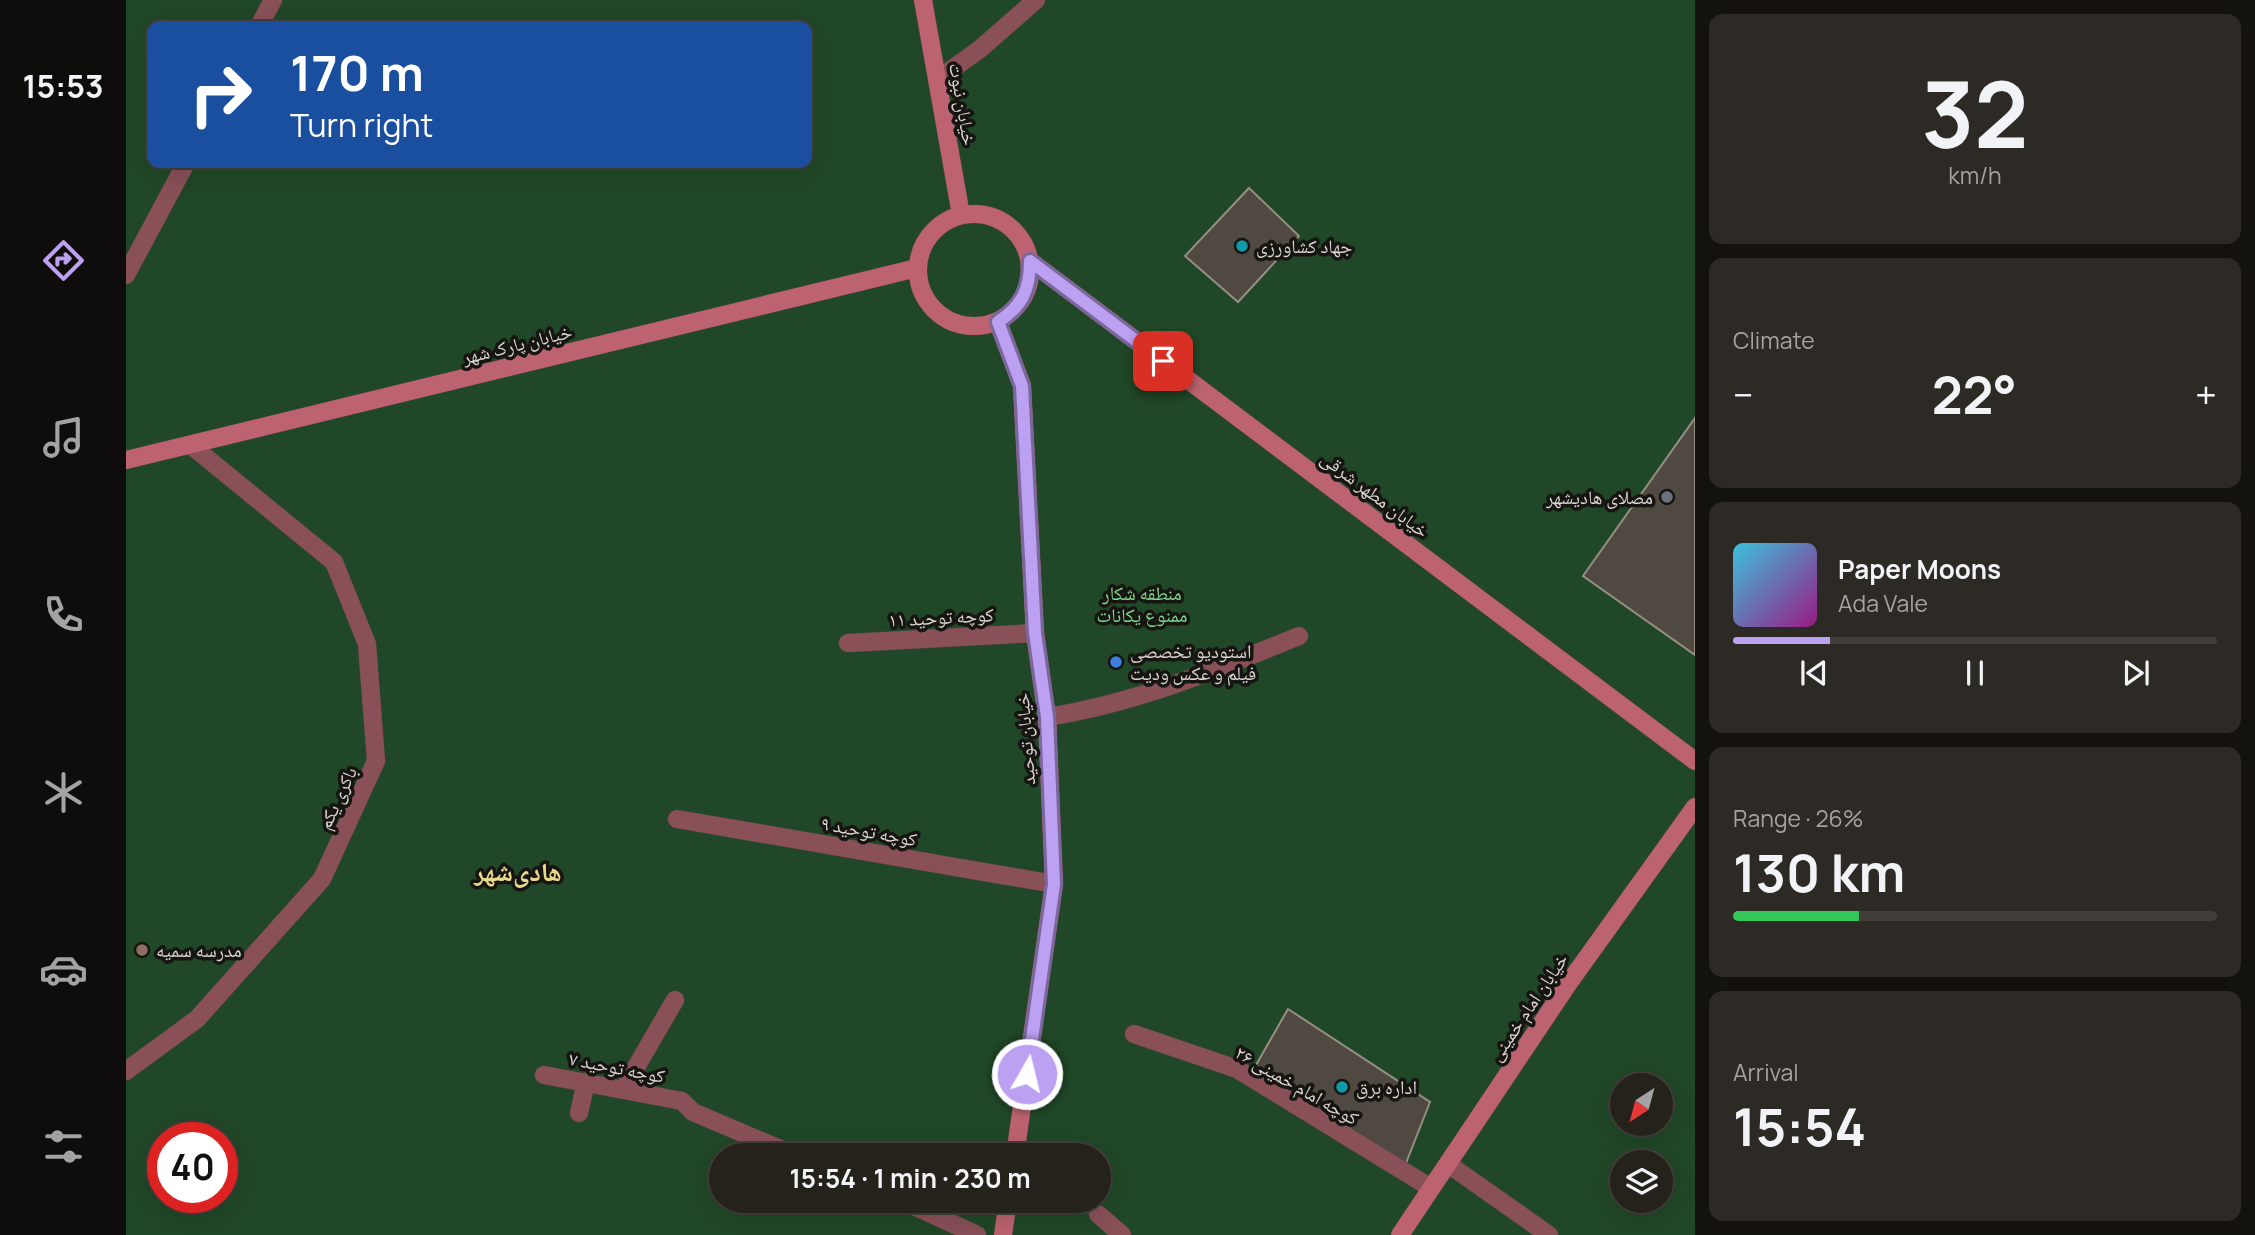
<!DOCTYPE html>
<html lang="en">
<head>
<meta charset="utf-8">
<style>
  :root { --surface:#25211b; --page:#2d2924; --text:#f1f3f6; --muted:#a3a3a3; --line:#423e3a; --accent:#bca0f2 }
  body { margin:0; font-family:Manrope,"Noto Naskh Arabic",sans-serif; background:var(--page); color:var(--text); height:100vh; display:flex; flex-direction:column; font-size:26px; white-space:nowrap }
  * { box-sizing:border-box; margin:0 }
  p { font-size:23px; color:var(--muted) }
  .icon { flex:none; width:38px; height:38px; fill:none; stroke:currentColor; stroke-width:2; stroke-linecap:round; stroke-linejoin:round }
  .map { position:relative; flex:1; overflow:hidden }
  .details { display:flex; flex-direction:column; gap:14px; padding:14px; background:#14120f; width:560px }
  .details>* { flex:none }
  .top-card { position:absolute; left:21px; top:21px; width:665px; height:147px; border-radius:14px; box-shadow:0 7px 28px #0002,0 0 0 2px var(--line); background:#1a4fa0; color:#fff; overflow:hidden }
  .needle { width:46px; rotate:216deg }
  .tools { position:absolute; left:1484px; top:1073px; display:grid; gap:14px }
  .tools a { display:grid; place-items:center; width:63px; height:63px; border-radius:50%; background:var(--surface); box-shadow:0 7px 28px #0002,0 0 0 2px var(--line); font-size:35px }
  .speed { position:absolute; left:21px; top:1122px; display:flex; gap:14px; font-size:35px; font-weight:700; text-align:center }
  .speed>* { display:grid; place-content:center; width:91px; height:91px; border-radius:50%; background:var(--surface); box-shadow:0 7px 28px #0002,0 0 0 2px var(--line); line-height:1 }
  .speed .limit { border:10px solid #d22; background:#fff; color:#111 }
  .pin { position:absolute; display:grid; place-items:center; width:60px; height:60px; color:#fff; margin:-30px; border-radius:14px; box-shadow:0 4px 10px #0006 }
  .me { position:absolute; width:77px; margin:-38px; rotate:8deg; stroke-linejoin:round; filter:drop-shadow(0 0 5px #0008) }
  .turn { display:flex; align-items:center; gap:24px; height:147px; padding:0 28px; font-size:32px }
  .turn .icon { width:91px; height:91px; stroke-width:2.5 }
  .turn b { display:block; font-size:49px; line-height:60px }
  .big { font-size:52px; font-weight:700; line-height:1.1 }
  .details .widget { flex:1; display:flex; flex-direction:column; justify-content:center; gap:10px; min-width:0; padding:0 24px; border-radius:14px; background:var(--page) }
  .details .dial { align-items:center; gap:0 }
  .dial b { font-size:91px; line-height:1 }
  .song { display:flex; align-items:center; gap:21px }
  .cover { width:84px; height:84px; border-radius:10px; background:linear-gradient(135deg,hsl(190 70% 55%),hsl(310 70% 35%)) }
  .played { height:7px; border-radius:4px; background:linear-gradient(90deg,var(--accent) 20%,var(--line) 20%) }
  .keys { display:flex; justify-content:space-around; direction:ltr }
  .heat { display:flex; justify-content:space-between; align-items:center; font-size:38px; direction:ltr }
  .charge { height:10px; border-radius:5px; background:linear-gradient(90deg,#34c759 26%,var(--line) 0) }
  .trip { position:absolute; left:583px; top:1143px; width:402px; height:70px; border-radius:35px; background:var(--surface); box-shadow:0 7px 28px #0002,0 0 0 2px var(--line); font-weight:700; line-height:70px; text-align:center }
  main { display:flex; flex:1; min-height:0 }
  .menu { display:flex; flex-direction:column; width:126px; justify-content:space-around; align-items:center; background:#0f0d0b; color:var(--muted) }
  .menu .icon { width:49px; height:49px }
  .menu .on { color:var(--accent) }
  .menu b { font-size:32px; color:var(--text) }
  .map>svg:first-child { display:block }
  .green { fill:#204727; fill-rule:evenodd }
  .building { fill:#504941; stroke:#968e85; stroke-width:2 }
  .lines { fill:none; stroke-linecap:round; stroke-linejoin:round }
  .street-casing { stroke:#4c4740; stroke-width:19 }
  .secondary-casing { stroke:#4c4740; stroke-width:19 }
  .street { stroke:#895058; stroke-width:18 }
  .secondary { stroke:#bc6270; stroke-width:18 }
  .route-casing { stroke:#7a689d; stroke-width:18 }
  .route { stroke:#bca0f2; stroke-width:12 }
  .culture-dot { fill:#0f9aa8; stroke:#171511; stroke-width:2.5 }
  .worship-dot { fill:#6b7280; stroke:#171511; stroke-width:2.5 }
  .shop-dot { fill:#3f7fe0; stroke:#171511; stroke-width:2.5 }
  .education-dot { fill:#8d6e63; stroke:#171511; stroke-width:2.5 }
  .labels { text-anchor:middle; stroke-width:7; stroke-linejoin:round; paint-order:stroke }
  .street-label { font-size:19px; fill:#dbd7d2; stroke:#171511 }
  .poi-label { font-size:19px; fill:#dbd7d2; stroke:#171511; text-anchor:start }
  .park-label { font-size:19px; fill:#7eda8d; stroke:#171511 }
  .district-label { font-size:26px; font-weight:bold; fill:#e8d889; stroke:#171511 }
</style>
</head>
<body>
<main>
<nav class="menu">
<b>15:53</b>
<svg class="icon on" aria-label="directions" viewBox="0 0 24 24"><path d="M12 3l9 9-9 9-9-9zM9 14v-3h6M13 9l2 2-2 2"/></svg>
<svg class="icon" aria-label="music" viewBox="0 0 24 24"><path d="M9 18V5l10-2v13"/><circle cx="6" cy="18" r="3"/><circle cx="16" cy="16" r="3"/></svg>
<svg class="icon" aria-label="phone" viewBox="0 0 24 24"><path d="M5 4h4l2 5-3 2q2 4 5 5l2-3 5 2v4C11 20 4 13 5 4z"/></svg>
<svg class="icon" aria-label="climate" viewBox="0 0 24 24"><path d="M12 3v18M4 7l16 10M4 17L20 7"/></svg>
<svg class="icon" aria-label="car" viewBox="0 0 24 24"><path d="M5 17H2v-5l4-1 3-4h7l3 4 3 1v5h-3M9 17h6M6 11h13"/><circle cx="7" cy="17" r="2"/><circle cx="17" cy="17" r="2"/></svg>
<svg class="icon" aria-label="filters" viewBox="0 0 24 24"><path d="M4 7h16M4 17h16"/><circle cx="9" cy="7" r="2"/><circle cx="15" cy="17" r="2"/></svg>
</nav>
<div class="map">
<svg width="1569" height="1235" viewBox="0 0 1569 1235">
  <rect width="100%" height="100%" fill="#312c24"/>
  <path class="green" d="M0 0H1569V1235H0ZM26 26H681V163H26ZM1496 1085H1535V1124H1496ZM37 1138H96V1197H37ZM595 1155H973V1200H595ZM1496 1162H1535V1200H1496Z"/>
  <g class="building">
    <polygon points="1123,188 1173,236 1112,302 1059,256"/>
    <polygon points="1569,418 1569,655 1457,576"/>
    <polygon points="1162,1009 1304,1102 1280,1163 1126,1072"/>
  </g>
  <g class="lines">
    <defs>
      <g id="street">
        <polyline points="133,26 147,0"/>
        <polyline points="811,80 854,49 910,0"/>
        <polyline points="0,275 60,163"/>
        <polyline points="722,643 909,633"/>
        <path d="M921 717C1010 703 1090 670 1173 636"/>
        <polyline points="551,819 928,884"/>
        <polyline points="1008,1034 1111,1069 1305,1188"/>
        <polyline points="0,1071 71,1019 196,879 250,761 241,644 208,562 66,446"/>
        <polyline points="418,1075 556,1101 567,1112 668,1155"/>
        <polyline points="498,1088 549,1000"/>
        <polyline points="453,1113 460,1082"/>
        <polyline points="1322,1164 1423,1235"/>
        <polyline points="775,1200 851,1235"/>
        <polyline points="972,1214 996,1235"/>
      </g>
      <g id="secondary">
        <polyline points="797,0 835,215"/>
        <circle cx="848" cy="270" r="56"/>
        <polyline points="904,261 1569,761"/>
        <polyline points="872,322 896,386 909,633 921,717 928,884 889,1155"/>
        <polyline points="0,460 791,268"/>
        <polyline points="877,1235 882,1200"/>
        <polyline points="1274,1235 1442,984 1569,807"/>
      </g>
    </defs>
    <use href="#street" class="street-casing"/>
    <use href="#secondary" class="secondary-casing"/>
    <use href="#street" class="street"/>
    <use href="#secondary" class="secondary"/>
  </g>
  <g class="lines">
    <defs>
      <path id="route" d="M901 1074 928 884 921 717 909 633 896 386 872 322C896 306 904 290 904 261L1037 361"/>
    </defs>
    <use href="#route" class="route-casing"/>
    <use href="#route" class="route"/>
  </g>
  <g class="culture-dot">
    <circle cx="1116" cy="246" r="7"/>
    <circle cx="1216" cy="1087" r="7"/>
  </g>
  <circle class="worship-dot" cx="1541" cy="497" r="7"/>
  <circle class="shop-dot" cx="990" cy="662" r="7"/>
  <circle class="education-dot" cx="16" cy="950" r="7"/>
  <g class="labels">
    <g class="street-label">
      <text transform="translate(837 104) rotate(80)" y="7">خیابان نبوت</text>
      <text transform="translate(391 344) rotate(-14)" y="7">خیابان پارک شهر</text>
      <text transform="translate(1249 494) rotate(37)" y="7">خیابان مطهر شرقی</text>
      <text transform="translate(815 617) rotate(-3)" y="7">کوچه توحید ۱۱</text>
      <text transform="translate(899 739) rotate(-94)" y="7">خیابان توحید</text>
      <text transform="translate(211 798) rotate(-65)" y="7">باکری یکم</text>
      <text transform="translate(743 831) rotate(10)" y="7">کوچه توحید ۹</text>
      <text transform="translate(1402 1007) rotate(-56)" y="7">خیابان امام خمینی</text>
      <text transform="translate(491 1067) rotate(11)" y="7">کوچه توحید ۷</text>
      <text transform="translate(1171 1085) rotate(30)" y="7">کوچه امام خمینی ۲۶</text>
    </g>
    <g class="poi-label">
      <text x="1130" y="253">جهاد کشاورزی</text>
      <text x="1527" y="504" text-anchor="end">مصلای هادیشهر</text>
      <text x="1004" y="658">استودیو تخصصی<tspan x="1004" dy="22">فیلم و عکس ودیت</tspan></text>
      <text x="30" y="957">مدرسه سمیه</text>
      <text x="1230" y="1094">اداره برق</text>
    </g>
    <g class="park-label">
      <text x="1016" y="600">منطقه شکار<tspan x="1016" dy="22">ممنوع یکانات</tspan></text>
    </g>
    <g class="district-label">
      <text x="392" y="881">هادی‌شهر</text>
    </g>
  </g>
</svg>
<div class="tools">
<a><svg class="needle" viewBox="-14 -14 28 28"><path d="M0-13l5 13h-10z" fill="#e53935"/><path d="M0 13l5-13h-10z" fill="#a3a3a3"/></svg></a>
<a><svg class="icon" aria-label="layers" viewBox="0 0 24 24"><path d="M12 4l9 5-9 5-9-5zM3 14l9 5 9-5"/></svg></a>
</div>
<div class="speed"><div class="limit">40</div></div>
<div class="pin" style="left:1037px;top:361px;background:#d93025"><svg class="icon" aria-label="arrive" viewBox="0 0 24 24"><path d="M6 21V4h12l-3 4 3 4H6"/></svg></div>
<svg class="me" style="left:901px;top:1074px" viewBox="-20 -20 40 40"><circle r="17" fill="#bca0f2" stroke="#fff" stroke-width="3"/><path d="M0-11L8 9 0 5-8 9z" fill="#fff"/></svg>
<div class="trip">15:54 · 1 min · 230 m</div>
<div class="top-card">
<div class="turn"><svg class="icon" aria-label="right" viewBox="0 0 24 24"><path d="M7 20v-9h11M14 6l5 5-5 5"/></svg><div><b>170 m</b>Turn right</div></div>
</div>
</div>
<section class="details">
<div class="widget dial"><b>32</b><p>km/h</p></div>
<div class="widget"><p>Climate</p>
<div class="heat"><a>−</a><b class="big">22°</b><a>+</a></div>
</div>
<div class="widget">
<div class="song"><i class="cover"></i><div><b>Paper Moons</b><p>Ada Vale</p></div></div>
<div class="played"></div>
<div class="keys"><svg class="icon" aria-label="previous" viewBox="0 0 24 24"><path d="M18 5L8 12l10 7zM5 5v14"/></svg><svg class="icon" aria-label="pause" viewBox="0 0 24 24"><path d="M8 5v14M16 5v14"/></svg><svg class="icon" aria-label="next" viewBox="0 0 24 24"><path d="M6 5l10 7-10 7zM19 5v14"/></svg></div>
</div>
<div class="widget"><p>Range · 26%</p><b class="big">130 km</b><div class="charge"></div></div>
<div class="widget"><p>Arrival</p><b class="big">15:54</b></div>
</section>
</main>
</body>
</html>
